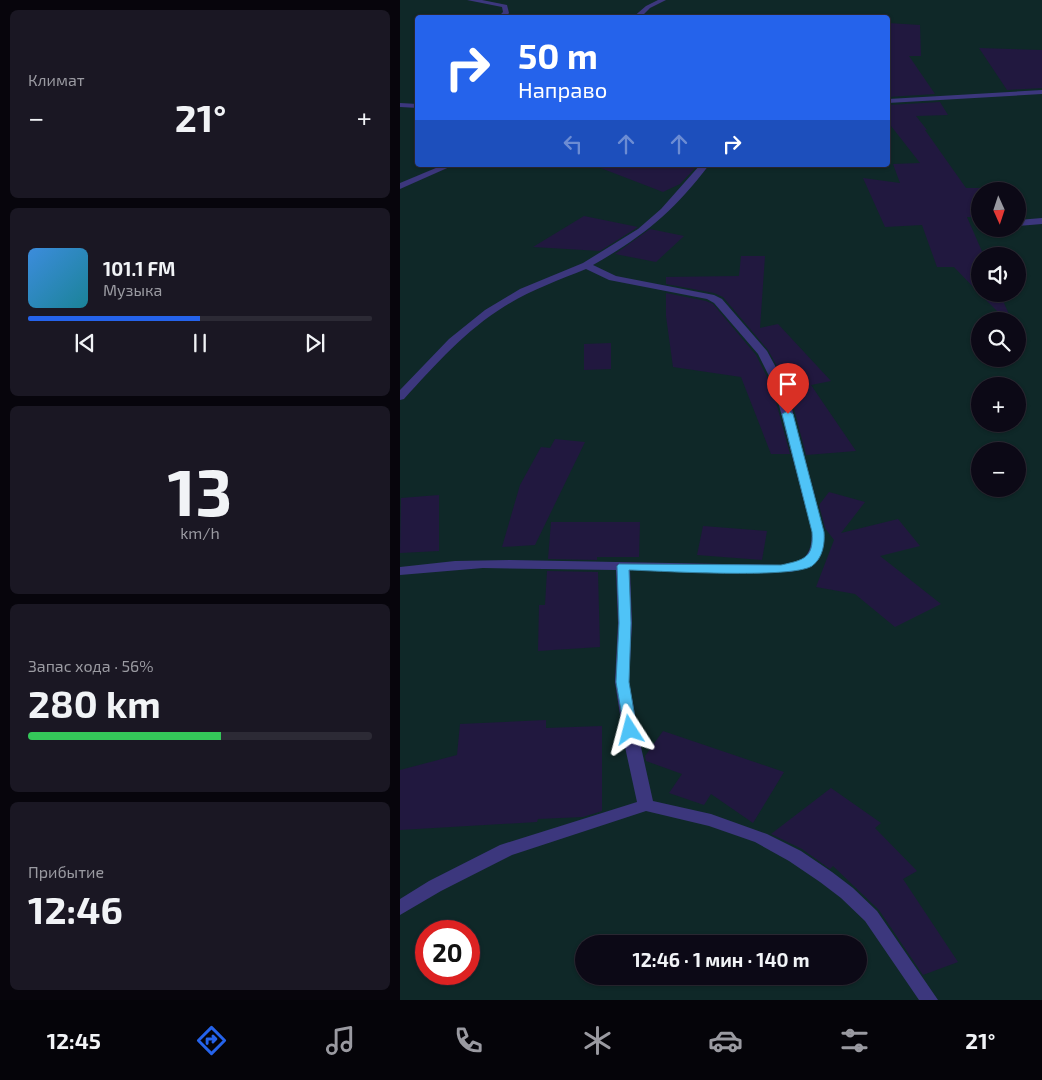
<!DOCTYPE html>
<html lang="ru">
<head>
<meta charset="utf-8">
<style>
  :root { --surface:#0c0916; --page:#1a1723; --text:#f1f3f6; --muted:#9a9aa1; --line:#2c2a35; --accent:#2563eb }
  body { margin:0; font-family:"Exo 2",sans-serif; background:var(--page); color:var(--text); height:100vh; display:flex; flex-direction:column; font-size:19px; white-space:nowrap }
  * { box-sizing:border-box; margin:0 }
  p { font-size:16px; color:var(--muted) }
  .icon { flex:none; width:28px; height:28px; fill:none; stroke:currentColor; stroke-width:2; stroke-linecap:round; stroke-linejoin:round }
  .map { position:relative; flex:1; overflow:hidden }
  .details { display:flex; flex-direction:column; gap:10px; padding:10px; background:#07050c; width:400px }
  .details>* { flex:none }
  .banner { position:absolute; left:15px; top:15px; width:475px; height:152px; border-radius:5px; box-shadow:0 1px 4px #0004,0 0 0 1px var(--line); background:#2563eb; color:#fff; overflow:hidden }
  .needle { width:32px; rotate:177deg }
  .controls { position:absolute; left:571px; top:182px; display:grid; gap:10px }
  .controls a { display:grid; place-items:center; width:55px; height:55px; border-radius:50%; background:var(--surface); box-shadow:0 1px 4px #0004,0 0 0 1px var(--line); font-size:25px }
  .speed { position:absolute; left:15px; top:920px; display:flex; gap:10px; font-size:25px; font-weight:700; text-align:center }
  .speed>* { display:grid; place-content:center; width:65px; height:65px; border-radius:50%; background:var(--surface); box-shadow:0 1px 4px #0004,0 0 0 1px var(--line); line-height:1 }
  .speed .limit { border:8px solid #d22; background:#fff; color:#111 }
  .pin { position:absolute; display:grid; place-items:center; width:42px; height:42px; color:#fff; margin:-51px -21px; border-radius:50% 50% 50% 0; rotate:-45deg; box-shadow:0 0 5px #0007 }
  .pin .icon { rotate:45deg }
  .me { position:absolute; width:55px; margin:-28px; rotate:351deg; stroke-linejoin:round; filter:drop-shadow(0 0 4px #0008) }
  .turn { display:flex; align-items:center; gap:18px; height:105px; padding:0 20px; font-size:22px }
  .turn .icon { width:65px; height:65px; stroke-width:2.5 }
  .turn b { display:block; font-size:35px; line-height:42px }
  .lanes { display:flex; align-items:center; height:48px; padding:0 20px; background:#0003; justify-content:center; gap:25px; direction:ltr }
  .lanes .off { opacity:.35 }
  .big { font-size:38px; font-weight:700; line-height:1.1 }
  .details .widget { flex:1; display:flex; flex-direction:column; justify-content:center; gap:8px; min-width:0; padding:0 18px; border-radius:8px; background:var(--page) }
  .details .dial { align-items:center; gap:0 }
  .dial b { font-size:65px; line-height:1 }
  .song { display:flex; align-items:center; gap:15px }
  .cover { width:60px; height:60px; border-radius:8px; background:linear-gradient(135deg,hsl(210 70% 55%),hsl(190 70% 35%)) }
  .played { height:5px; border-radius:2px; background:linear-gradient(90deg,var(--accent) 50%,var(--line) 50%) }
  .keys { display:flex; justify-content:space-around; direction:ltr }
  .heat { display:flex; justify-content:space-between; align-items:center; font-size:28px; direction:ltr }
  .charge { height:8px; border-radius:4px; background:linear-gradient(90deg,#34c759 56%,var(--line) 0) }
  .trip { position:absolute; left:175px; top:935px; width:292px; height:50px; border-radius:25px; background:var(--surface); box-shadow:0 1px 4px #0004,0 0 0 1px var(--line); font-weight:700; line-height:50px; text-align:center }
  .menu { display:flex; height:80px; justify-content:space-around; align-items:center; background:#050409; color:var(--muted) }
  .menu .icon { width:35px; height:35px }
  .menu .current { color:var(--accent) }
  .menu b { font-size:22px; color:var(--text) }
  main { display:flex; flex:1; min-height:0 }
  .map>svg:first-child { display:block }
  .green { fill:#0f2828; fill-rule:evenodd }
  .building { fill:#21183f }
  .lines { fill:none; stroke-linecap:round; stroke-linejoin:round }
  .minor { fill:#3c377d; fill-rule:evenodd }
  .route { fill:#4fc3f7; stroke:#337fa1 }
</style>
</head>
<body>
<main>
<section class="details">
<div class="widget"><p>Климат</p>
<div class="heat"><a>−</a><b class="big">21°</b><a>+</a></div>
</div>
<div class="widget">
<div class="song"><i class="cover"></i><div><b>101.1 FM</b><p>Музыка</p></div></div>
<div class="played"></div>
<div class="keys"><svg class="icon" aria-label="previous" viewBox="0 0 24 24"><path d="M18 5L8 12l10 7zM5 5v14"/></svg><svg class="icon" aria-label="pause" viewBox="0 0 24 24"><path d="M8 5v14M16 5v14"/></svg><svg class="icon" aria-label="next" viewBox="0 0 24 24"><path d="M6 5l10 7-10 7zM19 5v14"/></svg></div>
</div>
<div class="widget dial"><b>13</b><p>km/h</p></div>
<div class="widget"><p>Запас хода · 56%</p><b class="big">280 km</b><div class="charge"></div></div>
<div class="widget"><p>Прибытие</p><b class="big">12:46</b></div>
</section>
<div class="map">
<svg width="642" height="1000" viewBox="0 0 642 1000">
  <rect width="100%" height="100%" fill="#100c1e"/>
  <path class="green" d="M0 0H642V1000H0ZM18 18H488V165H18ZM580 191H618V229H580ZM580 256H618V294H580ZM580 321H618V359H580ZM580 386H618V424H580ZM580 451H618V489H580ZM26 931H69V974H26ZM184 944H459V976H184Z"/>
  <g class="building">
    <polygon points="488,23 520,25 521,56 509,56 535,94 488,97"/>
    <polygon points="579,48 642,50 642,88 607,90"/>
    <polygon points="540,102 548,115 516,116 527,130 525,130 566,188 580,188 580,217 567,217 584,256 580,256 580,294 554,267 537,267 522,225 485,227 463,178 500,183 493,164 520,163 488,122 488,105"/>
    <polygon points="198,165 298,165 280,184 263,192 198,167"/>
    <polygon points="184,216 238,227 200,251 133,247"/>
    <polygon points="250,229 284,236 256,262 215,254"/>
    <polygon points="341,256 365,256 360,328 378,324 431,381 411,385 456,451 406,455 388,386 368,350 323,297 314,293 266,284 266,277 339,276"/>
    <polygon points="266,293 306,301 313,304 356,355 372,387 390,454 371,454 341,377 273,367 266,316"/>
    <polygon points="580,294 600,294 612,321 607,321"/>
    <polygon points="211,343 211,369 184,370 184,344"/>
    <polygon points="155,439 185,442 135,545 102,547 120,485 141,447 150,448"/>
    <polygon points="429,492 465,502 441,533 498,519 520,546 480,556 541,604 495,627 455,594 416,587 434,540 425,528 419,505"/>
    <polygon points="39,495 39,551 0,553 1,498"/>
    <polygon points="151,522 240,522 239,557 197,557 197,560 148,559"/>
    <polygon points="303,526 367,531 362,560 297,555"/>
    <polygon points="147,571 198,572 200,647 138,651 139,605 145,605"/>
    <polygon points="146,720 146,728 202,726 202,811 183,817 138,819 137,822 0,830 0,770 57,755 60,724"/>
    <polygon points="263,731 384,772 353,823 311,794 304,805 269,793 282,774 246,761 245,756"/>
    <polygon points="431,788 481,823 475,828 517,871 503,879 558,962 523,975 479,910 433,866 430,869 402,849 371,834"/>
  </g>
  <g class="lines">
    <g class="minor">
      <polygon points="67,0 82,0 107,5 109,13 105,18 97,18 103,12 102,7"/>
      <polygon points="258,0 266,0 250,8 240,18 232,18 246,6"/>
      <polygon points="642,90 642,94 488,103 488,99"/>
      <polygon points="0,103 18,104 18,108 0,107"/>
      <polygon points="43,165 54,165 0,189 0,183"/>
      <path d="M300 165H309C274 211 244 236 193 265L216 276 314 295 322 299 367 351 386 386 424 532C425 559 415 566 390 572L230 570 232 623 229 682 241 747 253 801 311 814 367 834 401 851 432 872 453 888 477 911 538 1000H519L465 921 441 898 420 882 389 861 355 842 309 826 246 811 112 855 41 891 0 915V899L29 881 100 845 237 802 225 747 215 682 218 623 216 570 83 568 0 575V567L55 561 110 560 381 565C404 562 412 556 412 532L374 386 358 354 314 303 307 299 209 280 186 269C159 280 131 290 105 306 66 330 35 365 4 399L0 400V390L49 339 85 310 120 289 183 263 238 229 261 209Z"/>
      <polygon points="642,218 642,224 618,226 618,220"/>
    </g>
  </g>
  <path class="route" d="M388 411 393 414 424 532C425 543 423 558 412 566 392 579 260 571 229 570L231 623 229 682 237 730 235 733H225L216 682 219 623 217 566 219 564 381 565C404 560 414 558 412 532L382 414Z"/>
</svg>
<div class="controls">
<a><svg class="needle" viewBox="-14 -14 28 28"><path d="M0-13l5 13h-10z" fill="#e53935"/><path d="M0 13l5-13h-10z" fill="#9a9aa1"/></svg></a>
<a><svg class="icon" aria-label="sound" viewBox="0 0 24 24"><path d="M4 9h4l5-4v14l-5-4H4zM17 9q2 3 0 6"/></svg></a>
<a><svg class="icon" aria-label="search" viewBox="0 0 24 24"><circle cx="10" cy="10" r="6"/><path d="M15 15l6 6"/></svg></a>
<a>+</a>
<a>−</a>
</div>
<div class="speed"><div class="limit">20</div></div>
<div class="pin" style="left:388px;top:414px;background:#d93025"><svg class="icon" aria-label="arrive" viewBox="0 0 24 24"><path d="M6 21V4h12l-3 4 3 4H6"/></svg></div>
<svg class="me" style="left:230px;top:730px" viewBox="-20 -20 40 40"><path d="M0-17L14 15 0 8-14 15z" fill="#4fc3f7" stroke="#fff" stroke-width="4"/></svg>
<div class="trip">12:46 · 1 мин · 140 m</div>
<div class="banner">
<div class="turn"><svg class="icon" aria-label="right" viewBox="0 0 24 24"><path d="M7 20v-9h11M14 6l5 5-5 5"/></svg><div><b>50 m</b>Направо</div></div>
<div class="lanes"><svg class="icon off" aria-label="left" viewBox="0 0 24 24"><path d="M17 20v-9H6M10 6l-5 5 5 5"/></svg><svg class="icon off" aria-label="ahead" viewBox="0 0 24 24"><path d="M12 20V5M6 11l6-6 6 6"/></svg><svg class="icon off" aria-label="ahead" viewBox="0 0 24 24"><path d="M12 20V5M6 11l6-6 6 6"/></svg><svg class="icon" aria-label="right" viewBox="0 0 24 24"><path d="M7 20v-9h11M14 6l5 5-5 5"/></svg></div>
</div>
</div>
</main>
<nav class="menu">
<b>12:45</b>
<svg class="icon current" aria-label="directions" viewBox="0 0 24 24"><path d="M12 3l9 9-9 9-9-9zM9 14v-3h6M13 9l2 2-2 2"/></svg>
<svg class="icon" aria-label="music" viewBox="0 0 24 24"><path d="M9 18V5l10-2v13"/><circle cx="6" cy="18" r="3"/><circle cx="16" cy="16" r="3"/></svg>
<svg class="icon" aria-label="phone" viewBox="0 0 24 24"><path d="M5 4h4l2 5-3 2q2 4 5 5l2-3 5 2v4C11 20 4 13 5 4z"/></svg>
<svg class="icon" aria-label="climate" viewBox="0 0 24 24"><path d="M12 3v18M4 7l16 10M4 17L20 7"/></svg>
<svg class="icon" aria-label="car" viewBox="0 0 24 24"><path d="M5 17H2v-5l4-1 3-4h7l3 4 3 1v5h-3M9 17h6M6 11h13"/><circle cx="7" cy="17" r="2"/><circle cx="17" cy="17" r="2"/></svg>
<svg class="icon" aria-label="filters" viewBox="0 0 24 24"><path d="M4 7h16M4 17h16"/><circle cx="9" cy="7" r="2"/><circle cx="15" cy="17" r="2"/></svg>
<b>21°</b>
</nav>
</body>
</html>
